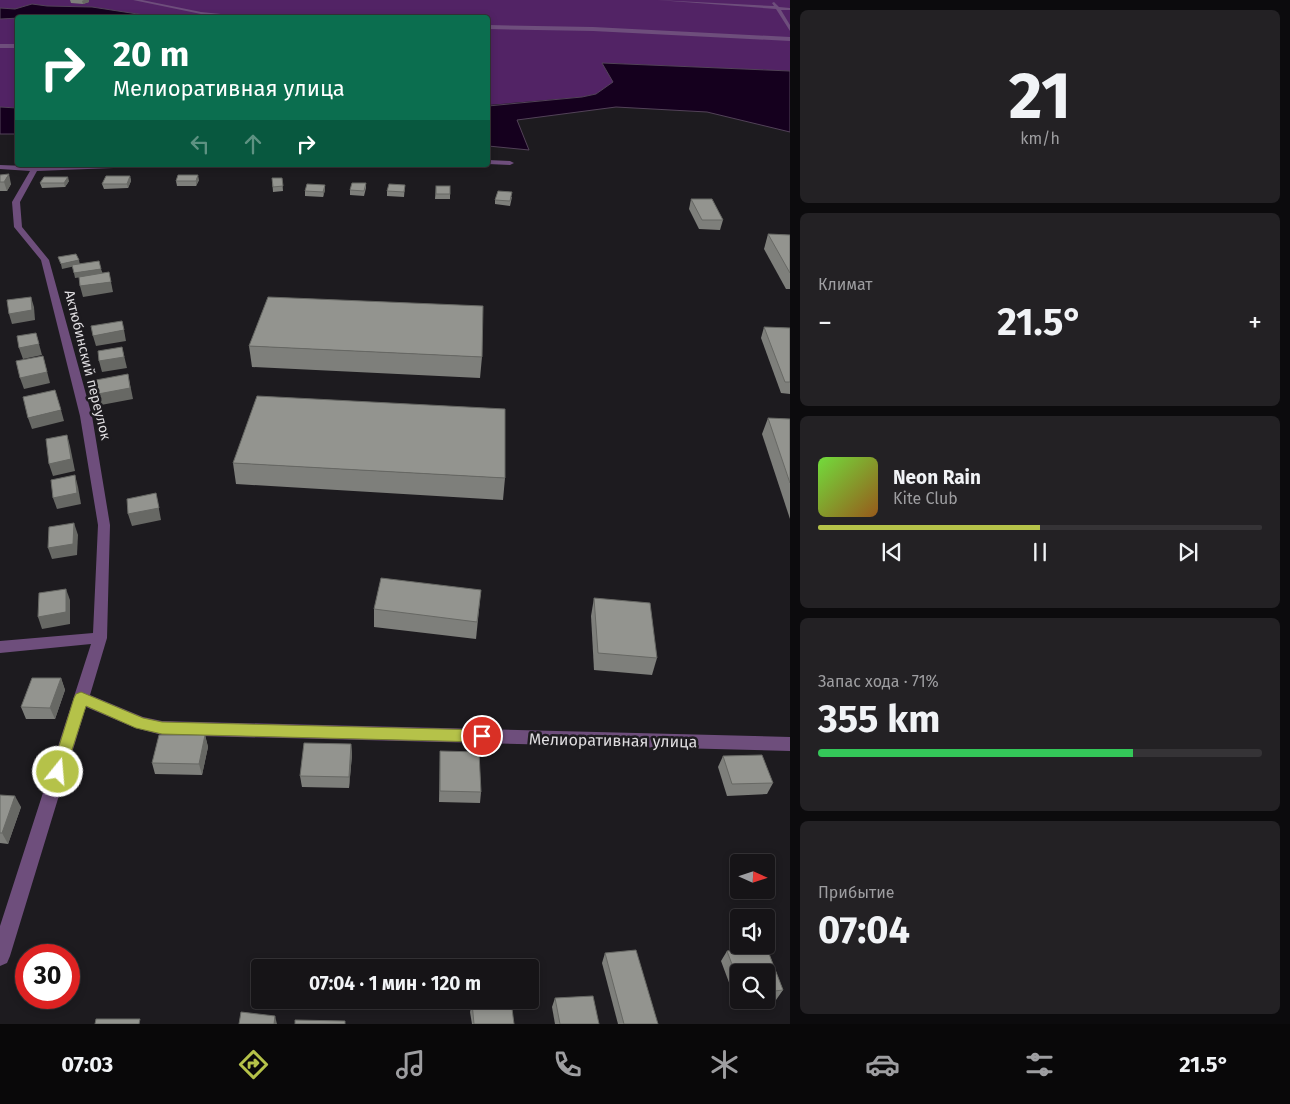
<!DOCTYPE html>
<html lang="ru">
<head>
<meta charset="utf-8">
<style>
  :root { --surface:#161417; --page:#232124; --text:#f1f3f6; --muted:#9e9ea1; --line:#353336; --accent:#b5c249 }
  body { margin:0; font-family:"Fira Sans",sans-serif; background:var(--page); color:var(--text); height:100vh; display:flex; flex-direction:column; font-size:19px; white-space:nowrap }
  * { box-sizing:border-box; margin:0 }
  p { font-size:16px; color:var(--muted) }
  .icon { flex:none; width:28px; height:28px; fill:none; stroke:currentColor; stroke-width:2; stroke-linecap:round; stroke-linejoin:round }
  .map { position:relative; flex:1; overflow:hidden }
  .side { display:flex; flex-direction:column; gap:10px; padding:10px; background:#0c0b0d; width:500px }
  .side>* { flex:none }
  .hud { position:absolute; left:15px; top:15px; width:475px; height:152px; border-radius:5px; box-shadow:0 2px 8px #0003,0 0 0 1px var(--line); background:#0b6e4f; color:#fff; overflow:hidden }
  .needle { width:32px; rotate:93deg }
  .tools { position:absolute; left:730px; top:854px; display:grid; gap:10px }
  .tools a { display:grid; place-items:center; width:45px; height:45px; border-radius:5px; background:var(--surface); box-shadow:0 2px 8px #0003,0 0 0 1px var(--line); font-size:25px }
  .speed { position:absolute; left:15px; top:944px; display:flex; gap:10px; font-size:25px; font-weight:700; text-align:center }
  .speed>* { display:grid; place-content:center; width:65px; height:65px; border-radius:50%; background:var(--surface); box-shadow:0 2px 8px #0003,0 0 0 1px var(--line); line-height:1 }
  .speed .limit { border:8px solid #d22; background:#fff; color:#111 }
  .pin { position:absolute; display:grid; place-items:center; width:42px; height:42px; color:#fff; margin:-21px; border:2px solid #fff; border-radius:50%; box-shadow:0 1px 5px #0007 }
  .me { position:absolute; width:55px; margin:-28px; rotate:17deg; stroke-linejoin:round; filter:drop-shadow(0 0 4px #0008) }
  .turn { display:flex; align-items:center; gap:18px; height:105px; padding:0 15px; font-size:22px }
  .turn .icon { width:65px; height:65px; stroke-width:2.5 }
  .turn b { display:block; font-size:35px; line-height:42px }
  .lanes { display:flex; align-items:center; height:48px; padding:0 15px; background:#0003; justify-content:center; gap:25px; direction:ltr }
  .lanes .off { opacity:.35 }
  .big { font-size:38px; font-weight:700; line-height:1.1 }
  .side .card { flex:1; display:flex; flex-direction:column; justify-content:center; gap:8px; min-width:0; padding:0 18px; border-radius:8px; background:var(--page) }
  .side .dial { align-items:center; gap:0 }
  .dial b { font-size:65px; line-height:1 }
  .song { display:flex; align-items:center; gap:15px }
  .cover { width:60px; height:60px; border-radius:8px; background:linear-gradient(135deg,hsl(100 70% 55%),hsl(30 70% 35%)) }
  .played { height:5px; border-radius:2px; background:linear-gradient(90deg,var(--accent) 50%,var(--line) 50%) }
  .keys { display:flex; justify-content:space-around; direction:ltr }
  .heat { display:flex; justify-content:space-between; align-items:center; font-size:28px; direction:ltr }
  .charge { height:8px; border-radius:4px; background:linear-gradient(90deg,#34c759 71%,var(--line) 0) }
  .trip { position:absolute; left:251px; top:959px; width:288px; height:50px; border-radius:5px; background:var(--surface); box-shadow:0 2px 8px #0003,0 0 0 1px var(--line); font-weight:700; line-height:50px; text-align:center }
  .dock { display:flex; height:80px; justify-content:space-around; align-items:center; background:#090809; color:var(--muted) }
  .dock .icon { width:35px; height:35px }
  .dock .current { color:var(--accent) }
  .dock b { font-size:22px; color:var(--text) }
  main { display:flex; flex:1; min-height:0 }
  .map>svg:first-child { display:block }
  .green { fill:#522365 }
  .water { fill:#15001e; stroke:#524258 }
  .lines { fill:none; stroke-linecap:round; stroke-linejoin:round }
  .street { fill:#6e4e7c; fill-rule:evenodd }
  .wall { fill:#7e7f7b; fill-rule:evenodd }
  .shaded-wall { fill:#676864 }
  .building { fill:#93948f; stroke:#676864 }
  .route { fill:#b5c249; stroke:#767e2f }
  .labels { text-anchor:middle; stroke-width:5; stroke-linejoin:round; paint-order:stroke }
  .street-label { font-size:14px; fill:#dfdde0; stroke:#1d1b1f }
  .near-street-label { font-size:16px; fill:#dfdde0; stroke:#1d1b1f }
</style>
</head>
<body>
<main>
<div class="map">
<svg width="790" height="1024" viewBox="0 0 790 1024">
  <rect width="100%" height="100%" fill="#1d1b1f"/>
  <polygon class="green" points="0,0 790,0 790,71 602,63 614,82 596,94 582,97 488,105 488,18 18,18 17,108 0,107"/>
  <g class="water">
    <polygon points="32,4 47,6 92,7 157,17 59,16 0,19 0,8 15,9"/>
    <polygon points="602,63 790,71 790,132 707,112 616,107 517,120 529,150 488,146 488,106 582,97 596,94 613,82"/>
    <polygon points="0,107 17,108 17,134 0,134"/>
  </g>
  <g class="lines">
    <g class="street">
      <polygon points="133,0 142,0 201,12 260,18 201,14"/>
      <polygon points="657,0 774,6 772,3 774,2 779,7 790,8 790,10 781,10 790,25 790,31 776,9"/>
      <polygon points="488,25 593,27 790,37 790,41 593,31 488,29"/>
      <rect x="0" y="44" width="18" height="4"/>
      <polygon points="488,160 510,161 514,163 510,165 488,164"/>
      <polygon points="0,165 52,167 143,165 139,167 37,171 20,202 22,227 49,260 92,416 110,525 107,638 90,695 143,717 162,721 790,737 790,751 162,735 135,728 86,707 10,956 7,963 0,966 0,926 91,644 0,653 0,641 93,633 98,525 80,416 41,260 14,227 12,202 30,171 0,169"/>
    </g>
  </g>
  <g class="wall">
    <polygon points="70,0 89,0 89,2 83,4 71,3"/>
    <polygon points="0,175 11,184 7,191 0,191"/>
    <polygon points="130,176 131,181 128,188 104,189 102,184"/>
    <polygon points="272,178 282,178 283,191 273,192"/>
    <polygon points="199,180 196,186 177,186 176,181"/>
    <polygon points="69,181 65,187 42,188 40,183"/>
    <polygon points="366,183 366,188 364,196 350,195 350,190"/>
    <polygon points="325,185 325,190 323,197 305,196 305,191"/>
    <polygon points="405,185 404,197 387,196 387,191"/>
    <polygon points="436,186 450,186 450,199 435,199"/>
    <polygon points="512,197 510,206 495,204 495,200"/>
    <polygon points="691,199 723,220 720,230 699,229 689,209"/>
    <polygon points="768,234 790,235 790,289 786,289 764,249"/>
    <polygon points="764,327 790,328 790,394 781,393 761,338"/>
    <polygon points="249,346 482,357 480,378 252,367"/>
    <polygon points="768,418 790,419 790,519 762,434"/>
    <polygon points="233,463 505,478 503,500 236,484"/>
    <polygon points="481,590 476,639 374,627 374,609"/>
    <polygon points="594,598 657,658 652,675 594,670 591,616"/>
    <polygon points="61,678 65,690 55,719 26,719 21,707"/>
    <polygon points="205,735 208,747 202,775 155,774 152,763"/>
    <polygon points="351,744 352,755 349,788 302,787 300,776"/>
    <polygon points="440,751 481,792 480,803 439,802"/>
    <polygon points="723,756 773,783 767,794 727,796 718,767"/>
    <polygon points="0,795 21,807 8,844 0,843"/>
    <path d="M766 946 783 990 776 1000 737 1004 721 961 727 951ZM739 972H766V1000H739Z"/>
    <polygon points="605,953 658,1024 618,1024 602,963"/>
    <polygon points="555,998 599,1024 555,1024 552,1007"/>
    <polygon points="472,1003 514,1024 472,1024 470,1012"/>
  </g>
  <g class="shaded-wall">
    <polygon points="84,0 89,0 89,2 83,4 82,1"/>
    <polygon points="9,174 11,184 7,191 4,182"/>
    <polygon points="198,175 199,180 196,186 196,181"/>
    <polygon points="130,176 131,181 128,188 127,184"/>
    <polygon points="68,177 69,181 65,187 64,183"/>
    <polygon points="325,185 325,190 323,197 323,192"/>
    <polygon points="79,260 80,265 62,269 61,264"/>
    <polygon points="101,269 103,274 75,278 74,273"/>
    <polygon points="111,282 113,292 83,297 80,286"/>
    <polygon points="31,297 34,307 35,320 12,324 9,314"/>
    <polygon points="124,330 126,341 96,346 93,336"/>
    <polygon points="36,333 42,355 23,359 19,348"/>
    <polygon points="122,347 127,368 102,372 99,361"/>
    <polygon points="43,356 50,383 24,389 20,378"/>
    <polygon points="128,374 133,399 101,405 98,394"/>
    <polygon points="61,410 64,421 32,429 28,418"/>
    <polygon points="67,435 70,446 75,471 53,476 49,464"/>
    <polygon points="75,475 78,487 81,504 57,509 53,498"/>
    <polygon points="156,493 161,520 132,526 128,514"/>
    <polygon points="74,523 78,535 77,555 52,559 48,548"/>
    <polygon points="66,589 70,600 70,624 42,629 38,617"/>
    <polygon points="61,678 65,690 55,719 50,708"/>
    <polygon points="205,735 208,747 202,775 199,764"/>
    <polygon points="351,744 352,755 349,788 349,777"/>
    <polygon points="15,796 21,807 8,844 2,833"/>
    <polygon points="275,1016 277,1024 274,1024"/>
  </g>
  <g class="building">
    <polygon points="9,174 4,182 0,182 0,175"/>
    <polygon points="178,175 198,175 196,181 176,181"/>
    <polygon points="106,176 130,176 127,184 102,184"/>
    <polygon points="44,177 68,177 64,183 40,183"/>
    <polygon points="272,178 282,178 283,186 273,187"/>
    <polygon points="352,183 366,183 364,191 350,190"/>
    <polygon points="307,184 325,185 323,192 305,191"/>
    <polygon points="389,184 405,185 404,192 387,191"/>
    <rect x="436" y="186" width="14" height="8"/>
    <polygon points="498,191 512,192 510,201 495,200"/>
    <polygon points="691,199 712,199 723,220 702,220"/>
    <polygon points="768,234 790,235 790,273"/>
    <polygon points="76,254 79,260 61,264 58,257"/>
    <polygon points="99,261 101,269 74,273 72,265"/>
    <polygon points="109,272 111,282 80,286 79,277"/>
    <polygon points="31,297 32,310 9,314 7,300"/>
    <polygon points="268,297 483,306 482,357 249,346"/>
    <polygon points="122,321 124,330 93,336 91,326"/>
    <polygon points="764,327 790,328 790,382 785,382"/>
    <polygon points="36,333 39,344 19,348 17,336"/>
    <polygon points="122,347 124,357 99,361 98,351"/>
    <polygon points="43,356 47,372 20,378 16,361"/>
    <polygon points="128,374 130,388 98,394 96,380"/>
    <polygon points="55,390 61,410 28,418 23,397"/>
    <polygon points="257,396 505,409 505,478 233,463"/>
    <polygon points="768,418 790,419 790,483"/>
    <polygon points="67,435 71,459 49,464 46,439"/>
    <polygon points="75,475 77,493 53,498 51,480"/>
    <polygon points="156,493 159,508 128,514 127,499"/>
    <polygon points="74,523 73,544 48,548 49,527"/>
    <polygon points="381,578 481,590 477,622 374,609"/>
    <polygon points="66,589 66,612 38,617 39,593"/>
    <polygon points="594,598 650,603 657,658 598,653"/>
    <polygon points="32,678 61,678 50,708 21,707"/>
    <polygon points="159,735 205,735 199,764 152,763"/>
    <polygon points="304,743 351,744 349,777 300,776"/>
    <polygon points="440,751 479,752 481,792 440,791"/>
    <polygon points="762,755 773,783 732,784 723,756"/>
    <polygon points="0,795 15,796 2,833 0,833"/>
    <polygon points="766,946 783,990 766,992 766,972 739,972 739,983 727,951"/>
    <polygon points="636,950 658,1024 624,1024 605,953"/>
    <polygon points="593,996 599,1024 560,1024 555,998"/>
    <polygon points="511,1001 514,1024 474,1024 472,1003"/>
    <polygon points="241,1012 275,1016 274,1024 239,1024"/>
    <polygon points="96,1019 140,1019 139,1024 95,1024"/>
    <polygon points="295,1020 345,1021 345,1024 295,1024"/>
  </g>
  <polygon class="route" points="81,692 143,718 162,722 482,730 487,732 490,736 487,741 482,742 162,734 136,728 86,706 65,772 63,776 58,778 53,776 51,772 74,698 76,694"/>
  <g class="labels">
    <g class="street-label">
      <text transform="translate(88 365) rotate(76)" y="5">Актюбинский переулок</text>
    </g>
    <g class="near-street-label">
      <text transform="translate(613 740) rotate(1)" y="6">Мелиоративная улица</text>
    </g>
  </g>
</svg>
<div class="tools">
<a><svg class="needle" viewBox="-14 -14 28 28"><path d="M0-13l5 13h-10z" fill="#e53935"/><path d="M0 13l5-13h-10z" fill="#9e9ea1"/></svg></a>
<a><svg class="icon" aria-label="sound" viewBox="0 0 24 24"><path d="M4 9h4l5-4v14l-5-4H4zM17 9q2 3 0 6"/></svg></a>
<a><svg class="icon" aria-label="search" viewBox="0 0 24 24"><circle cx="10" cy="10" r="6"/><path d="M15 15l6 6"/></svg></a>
</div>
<div class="speed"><div class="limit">30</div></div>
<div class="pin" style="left:482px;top:736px;background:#d93025"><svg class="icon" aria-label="arrive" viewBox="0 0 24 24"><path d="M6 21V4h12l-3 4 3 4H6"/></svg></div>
<svg class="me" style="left:58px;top:772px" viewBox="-20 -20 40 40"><circle r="17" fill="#b5c249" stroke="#fff" stroke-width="3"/><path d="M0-11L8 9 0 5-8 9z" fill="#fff"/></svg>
<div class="trip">07:04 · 1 мин · 120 m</div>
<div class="hud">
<div class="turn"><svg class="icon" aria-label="right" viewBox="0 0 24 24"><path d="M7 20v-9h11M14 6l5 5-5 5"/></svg><div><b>20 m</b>Мелиоративная улица</div></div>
<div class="lanes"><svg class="icon off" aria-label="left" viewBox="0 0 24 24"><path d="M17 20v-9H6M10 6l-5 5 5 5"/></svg><svg class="icon off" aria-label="ahead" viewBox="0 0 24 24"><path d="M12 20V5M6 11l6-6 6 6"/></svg><svg class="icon" aria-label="right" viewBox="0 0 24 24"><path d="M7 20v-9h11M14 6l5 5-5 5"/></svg></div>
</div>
</div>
<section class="side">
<div class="card dial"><b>21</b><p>km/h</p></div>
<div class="card"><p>Климат</p>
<div class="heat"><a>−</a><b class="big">21.5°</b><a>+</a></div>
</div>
<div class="card">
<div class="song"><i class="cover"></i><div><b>Neon Rain</b><p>Kite Club</p></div></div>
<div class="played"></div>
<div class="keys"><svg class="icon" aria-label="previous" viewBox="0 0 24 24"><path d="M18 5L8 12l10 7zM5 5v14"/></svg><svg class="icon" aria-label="pause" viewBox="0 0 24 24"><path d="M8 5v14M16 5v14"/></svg><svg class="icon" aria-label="next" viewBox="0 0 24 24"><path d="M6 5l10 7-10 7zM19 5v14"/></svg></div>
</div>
<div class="card"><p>Запас хода · 71%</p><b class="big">355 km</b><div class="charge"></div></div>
<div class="card"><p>Прибытие</p><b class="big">07:04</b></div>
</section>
</main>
<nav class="dock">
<b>07:03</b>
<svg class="icon current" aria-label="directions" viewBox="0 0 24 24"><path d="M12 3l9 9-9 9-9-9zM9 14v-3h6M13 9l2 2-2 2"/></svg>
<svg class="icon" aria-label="music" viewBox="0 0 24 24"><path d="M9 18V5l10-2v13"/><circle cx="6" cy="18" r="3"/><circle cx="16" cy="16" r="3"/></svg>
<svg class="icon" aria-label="phone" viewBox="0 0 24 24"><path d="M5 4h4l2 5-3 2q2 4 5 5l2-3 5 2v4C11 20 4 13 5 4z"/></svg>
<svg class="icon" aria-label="climate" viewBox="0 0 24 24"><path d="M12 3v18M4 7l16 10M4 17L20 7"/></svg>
<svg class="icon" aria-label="car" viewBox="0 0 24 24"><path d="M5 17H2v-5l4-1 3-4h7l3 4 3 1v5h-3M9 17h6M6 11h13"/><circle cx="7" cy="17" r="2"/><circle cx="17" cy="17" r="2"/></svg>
<svg class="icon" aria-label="filters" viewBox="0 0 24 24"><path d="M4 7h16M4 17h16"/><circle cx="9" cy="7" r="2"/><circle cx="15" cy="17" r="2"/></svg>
<b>21.5°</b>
</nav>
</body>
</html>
